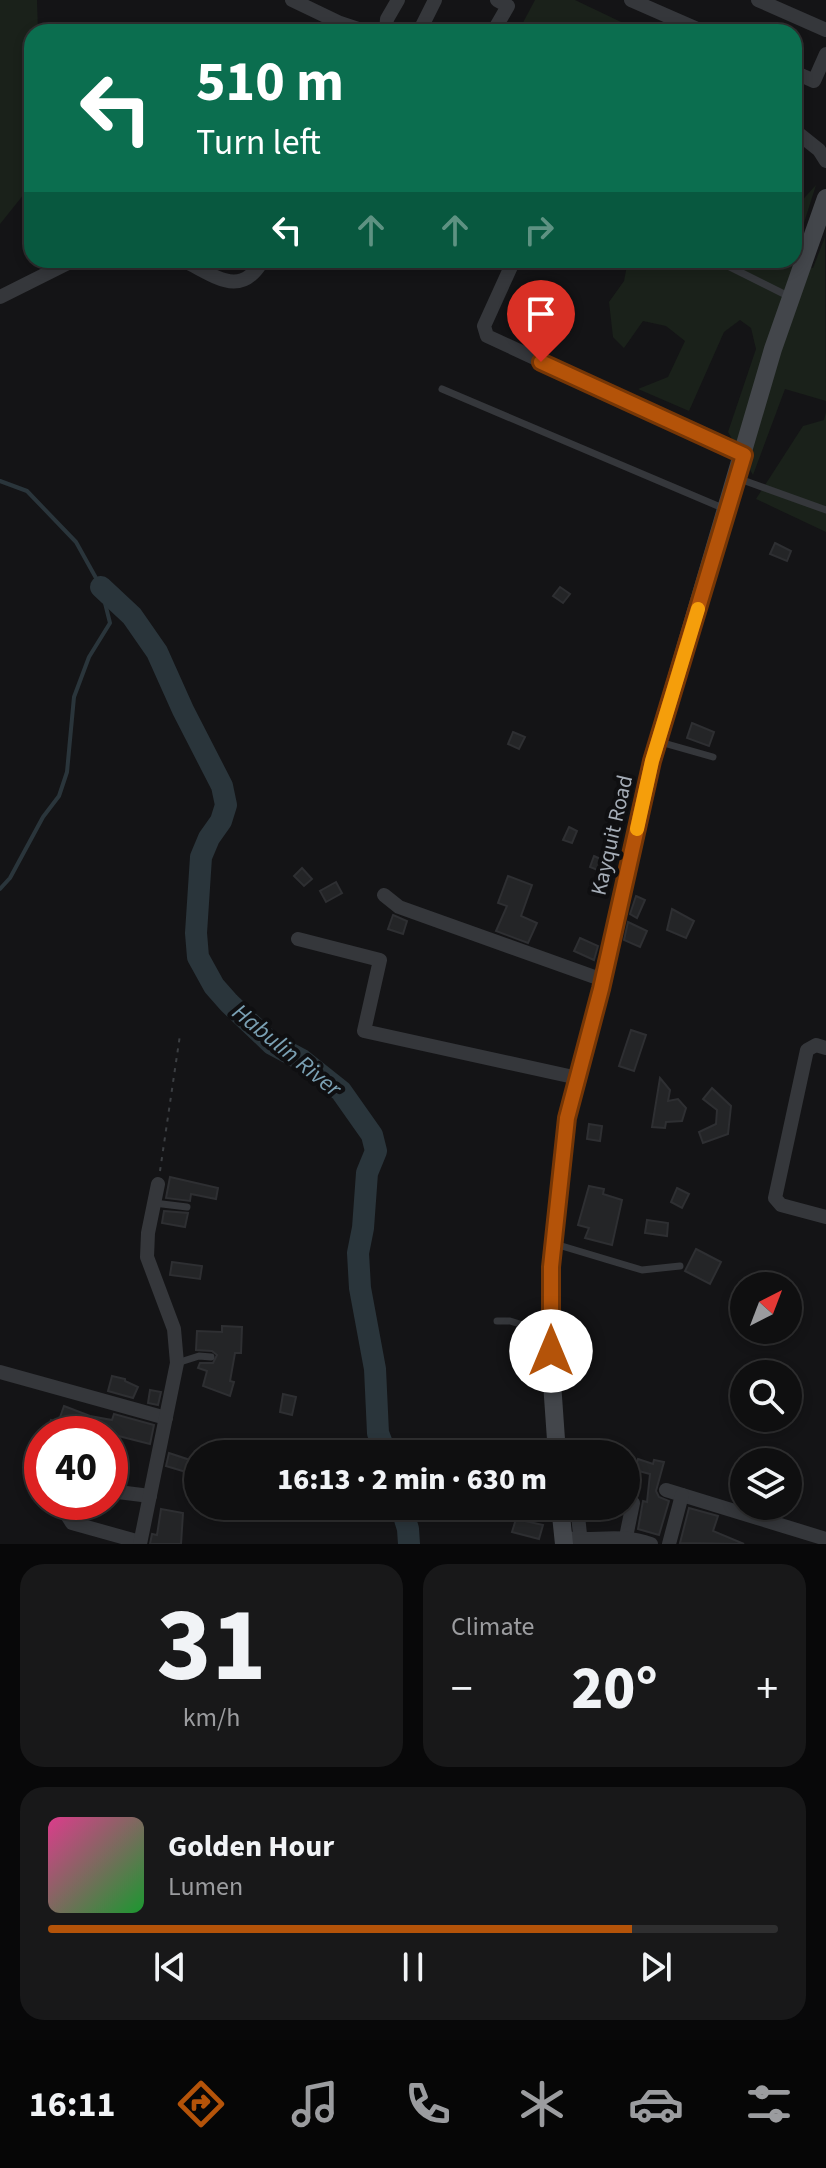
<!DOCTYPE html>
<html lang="en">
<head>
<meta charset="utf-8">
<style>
  :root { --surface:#0f0f10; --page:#181819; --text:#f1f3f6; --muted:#9b9c9f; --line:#2f2f30; --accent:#b45309 }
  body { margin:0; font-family:"Source Sans 3",sans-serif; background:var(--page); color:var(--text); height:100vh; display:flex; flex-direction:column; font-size:30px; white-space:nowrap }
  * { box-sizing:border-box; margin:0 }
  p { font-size:26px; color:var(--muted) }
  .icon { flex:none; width:44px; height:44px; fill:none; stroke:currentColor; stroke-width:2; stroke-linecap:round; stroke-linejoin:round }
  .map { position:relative; height:1544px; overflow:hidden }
  .side { display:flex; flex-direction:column; gap:20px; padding:20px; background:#080809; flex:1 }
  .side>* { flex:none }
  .top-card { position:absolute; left:24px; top:24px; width:778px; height:244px; border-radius:24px; box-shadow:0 4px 12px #0003,0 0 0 2px var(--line); background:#0b6e4f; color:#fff; overflow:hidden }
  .needle { width:52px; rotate:42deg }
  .buttons { position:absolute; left:730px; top:1272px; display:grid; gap:16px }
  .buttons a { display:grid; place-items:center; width:72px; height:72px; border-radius:50%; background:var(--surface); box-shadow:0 4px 12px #0003,0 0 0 2px var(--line); font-size:40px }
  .speed { position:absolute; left:24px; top:1416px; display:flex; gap:16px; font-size:40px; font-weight:700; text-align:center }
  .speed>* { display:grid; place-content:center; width:104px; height:104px; border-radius:50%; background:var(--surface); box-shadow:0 4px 12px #0003,0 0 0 2px var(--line); line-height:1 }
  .speed .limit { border:12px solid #d22; background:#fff; color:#111 }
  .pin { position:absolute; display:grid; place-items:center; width:68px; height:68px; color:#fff; margin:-82px -34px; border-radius:50% 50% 50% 0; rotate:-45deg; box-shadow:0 0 8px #0007 }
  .pin .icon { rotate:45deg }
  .me { position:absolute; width:88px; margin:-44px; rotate:0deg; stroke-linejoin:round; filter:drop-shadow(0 0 6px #0008) }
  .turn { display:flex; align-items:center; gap:28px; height:168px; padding:0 40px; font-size:36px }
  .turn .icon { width:104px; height:104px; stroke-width:2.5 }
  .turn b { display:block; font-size:56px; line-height:68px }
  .lanes { display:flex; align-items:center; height:76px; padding:0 40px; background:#0003; justify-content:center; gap:40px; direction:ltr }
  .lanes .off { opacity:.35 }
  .big { font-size:60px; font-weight:800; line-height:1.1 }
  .side .widget { flex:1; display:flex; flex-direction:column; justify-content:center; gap:12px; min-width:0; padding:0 28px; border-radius:24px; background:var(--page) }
  .side .dial { align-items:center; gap:0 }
  .dial b { font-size:104px; line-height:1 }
  .song { display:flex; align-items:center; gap:24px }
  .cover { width:96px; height:96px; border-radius:12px; background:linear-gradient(135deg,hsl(330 70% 55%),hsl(130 70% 35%)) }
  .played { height:8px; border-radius:4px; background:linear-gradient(90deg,var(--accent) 80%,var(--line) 80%) }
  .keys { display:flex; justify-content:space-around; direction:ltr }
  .heat { display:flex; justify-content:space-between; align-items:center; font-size:44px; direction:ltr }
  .side .tiles { flex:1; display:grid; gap:20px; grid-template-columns:1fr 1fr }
  .widget:last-child { grid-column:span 2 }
  .trip { position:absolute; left:184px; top:1440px; width:456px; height:80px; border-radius:40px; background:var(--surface); box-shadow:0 4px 12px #0003,0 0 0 2px var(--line); font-weight:800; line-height:80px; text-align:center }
  .tabs { display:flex; height:128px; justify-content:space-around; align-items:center; background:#060606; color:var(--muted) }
  .tabs .icon { width:56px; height:56px }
  .tabs .selected { color:var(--accent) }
  .tabs b { font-size:36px; color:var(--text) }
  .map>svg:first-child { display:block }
  .green { fill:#1a211a }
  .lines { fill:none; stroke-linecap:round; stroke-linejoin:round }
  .stream { stroke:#2a353b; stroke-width:4 }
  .river { stroke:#2a353b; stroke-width:22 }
  .building { fill:#242527; stroke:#2e2f32; stroke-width:2 }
  .path { stroke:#3b3e42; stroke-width:2; stroke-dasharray:4 6; stroke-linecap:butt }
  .lane { stroke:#35373b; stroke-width:7 }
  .street { stroke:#35373b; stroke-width:14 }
  .secondary { stroke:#43464b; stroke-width:18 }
  .route-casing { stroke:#753606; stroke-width:20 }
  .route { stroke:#b45309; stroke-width:14 }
  .slow { stroke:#f59e0b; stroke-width:14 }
  .labels { text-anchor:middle; stroke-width:8; stroke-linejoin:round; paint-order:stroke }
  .street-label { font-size:22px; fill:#a5adb7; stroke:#0f0f11 }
  .water-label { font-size:24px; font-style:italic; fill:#7ba1b4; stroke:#0f0f11 }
</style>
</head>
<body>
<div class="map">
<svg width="826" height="1544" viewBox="0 0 826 1544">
  <rect width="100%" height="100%" fill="#141416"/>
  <g class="green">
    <polygon points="0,0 37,0 38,32 32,32 32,184 0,224"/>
    <polygon points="535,0 575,0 642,32 518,32"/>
    <polygon points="816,185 797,245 794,243 794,203 797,206"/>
    <polygon points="825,237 826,401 785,389 753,475 728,432 756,349 751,328 740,320 724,332 689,411 638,389 668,377 685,341 666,326 643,321 624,348 613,337 609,302 624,281 628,260 794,260 813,268"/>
    <polygon points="826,412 826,532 756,499 803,426 824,420"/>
  </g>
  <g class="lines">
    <polyline class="stream" points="0,481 27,491 76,542 101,587 110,623 89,657 74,697 67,772 59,796 43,817 10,878 0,889"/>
    <g class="river">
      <polyline points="101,587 132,616 157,652 183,710 222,786 226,805 221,821 209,838 201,857 196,933 198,957 214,986 229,1003 272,1044 302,1060 341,1091 372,1135 376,1151 367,1173 363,1228 358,1253 360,1288 375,1369 378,1433 386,1454"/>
      <polyline points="401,1506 408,1529 409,1544"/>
    </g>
  </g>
  <g class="building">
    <polygon points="775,543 791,551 787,561 770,554"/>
    <polygon points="560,587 570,594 563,603 553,596"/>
    <polygon points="692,723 714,732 709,746 687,738"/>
    <polygon points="513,732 525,737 519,749 508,744"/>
    <polygon points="569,827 577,831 572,843 563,840"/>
    <polygon points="594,856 605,861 600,871 590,867"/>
    <polygon points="302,868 312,879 304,886 294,876"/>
    <polygon points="508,876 532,885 521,916 537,923 528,943 496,931 507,906 498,903"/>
    <polygon points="336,882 342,893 326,902 320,891"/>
    <polygon points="636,896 645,900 637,918 630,914"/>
    <polygon points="672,909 694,921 686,938 667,930"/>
    <polygon points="393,915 407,921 403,934 388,929"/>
    <polygon points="628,922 647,931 640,947 624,940"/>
    <polygon points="580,938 598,946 594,960 574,951"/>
    <polygon points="631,1030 646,1035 634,1071 619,1066"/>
    <polygon points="660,1078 670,1090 668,1101 678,1099 686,1108 682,1121 666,1122 665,1128 652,1127"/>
    <polygon points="712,1088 731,1106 728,1134 703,1143 699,1132 716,1124 717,1110 703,1099"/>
    <polygon points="589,1124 602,1126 600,1141 587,1139"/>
    <polygon points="170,1177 218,1188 216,1199 191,1194 190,1201 166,1198"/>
    <polygon points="589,1186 604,1189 603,1194 622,1200 612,1245 585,1238 589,1228 578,1225"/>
    <polygon points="677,1188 689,1194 682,1208 671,1202"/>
    <polygon points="164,1211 188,1213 185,1227 162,1223"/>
    <polygon points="647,1220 668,1223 667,1236 645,1233"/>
    <polygon points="696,1249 721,1262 710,1284 685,1271"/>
    <polygon points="172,1262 202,1266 200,1279 170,1275"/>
    <polygon points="222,1326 242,1327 241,1353 235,1353 230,1381 234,1382 230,1396 203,1386 207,1371 198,1368 200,1363 213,1363 217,1355 212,1351 196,1350 197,1331 222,1332"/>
    <polygon points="112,1376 125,1379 125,1381 138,1387 133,1398 108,1391"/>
    <polygon points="150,1390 161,1392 158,1405 148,1403"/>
    <polygon points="283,1394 296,1397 292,1415 280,1412"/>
    <polygon points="64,1406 90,1416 112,1420 114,1414 154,1425 150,1444 71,1424 66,1434 58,1434 47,1429 51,1420 58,1423"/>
    <polygon points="169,1453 190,1460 186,1472 166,1466"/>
    <polygon points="638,1459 653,1464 654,1460 664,1462 656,1491 659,1497 669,1501 659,1535 638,1529 643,1501 647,1502 650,1474 635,1470"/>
    <polygon points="689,1508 718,1516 713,1531 744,1544 680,1543"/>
    <polygon points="161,1509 183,1513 181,1544 150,1544 152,1534 157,1535"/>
    <polygon points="516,1519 543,1525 539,1539 512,1532"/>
  </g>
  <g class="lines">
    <polyline class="path" points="160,1171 180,1035"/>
    <g class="lane">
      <polyline points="718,261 790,297"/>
      <polyline points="442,389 725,509"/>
      <polyline points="737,478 826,510"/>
      <polyline points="660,742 713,757"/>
      <polyline points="154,1203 187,1207"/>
      <polyline points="555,1244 642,1270 680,1266"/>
      <polyline points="497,1321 510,1321 549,1333"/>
      <polyline points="177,1363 199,1356 211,1357"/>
    </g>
    <g class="street">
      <polyline points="292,0 340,23 367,32"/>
      <polyline points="631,0 704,32"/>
      <polyline points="758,0 826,30"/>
      <polyline points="386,32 387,19 398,0"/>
      <polyline points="419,32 435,0"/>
      <polyline points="493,32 508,6 497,0"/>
      <polyline points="794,72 814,81 826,54"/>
      <polyline points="794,130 819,150 826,161"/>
      <path d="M182 260C215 275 240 300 263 260"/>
      <polyline points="514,260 484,326 487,336 744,455"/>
      <polyline points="0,297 74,260"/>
      <polyline points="384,895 399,907 603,980"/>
      <polyline points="298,939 380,960 364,1031 578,1078"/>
      <polyline points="826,1048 816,1045 807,1050 775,1198 781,1205 826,1217"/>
      <polyline points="0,1372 166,1418"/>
      <polyline points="666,1490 826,1539"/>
      <polyline points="110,1491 150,1496"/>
      <polyline points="70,1502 67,1515 72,1523 140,1542"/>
      <polyline points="577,1506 581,1544"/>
      <polyline points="626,1537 633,1503"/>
      <path d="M563 1538C595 1542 619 1533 651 1544"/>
      <polyline points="140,1544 177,1363 174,1329 147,1257 148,1233 158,1184"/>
      <polyline points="669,1544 682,1495"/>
    </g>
    <g class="secondary">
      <polyline points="557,1454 551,1368 551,1267 567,1118 601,989 652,761 773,349 826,198"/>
      <polyline points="560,1506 564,1544"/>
    </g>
  </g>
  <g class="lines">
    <defs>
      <polyline id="route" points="541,362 744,455 652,761 601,989 567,1118 551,1267 551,1351"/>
    </defs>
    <use href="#route" class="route-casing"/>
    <use href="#route" class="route"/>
    <polyline class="slow" points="637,829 652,761 698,609"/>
  </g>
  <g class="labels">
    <g class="street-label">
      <text transform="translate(611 835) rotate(-77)" y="8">Kayquit Road</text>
    </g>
    <g class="water-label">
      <text transform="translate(287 1050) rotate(39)" y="8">Habulin River</text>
    </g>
  </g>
</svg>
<div class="buttons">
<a><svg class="needle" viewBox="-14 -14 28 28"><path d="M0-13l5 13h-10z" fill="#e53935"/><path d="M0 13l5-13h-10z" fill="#9b9c9f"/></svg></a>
<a><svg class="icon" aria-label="search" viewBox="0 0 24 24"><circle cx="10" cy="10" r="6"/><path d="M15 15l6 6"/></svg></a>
<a><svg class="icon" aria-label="layers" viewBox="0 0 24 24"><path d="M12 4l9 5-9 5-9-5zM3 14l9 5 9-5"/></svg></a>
</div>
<div class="speed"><div class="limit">40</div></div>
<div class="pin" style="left:541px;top:362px;background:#d93025"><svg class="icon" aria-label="arrive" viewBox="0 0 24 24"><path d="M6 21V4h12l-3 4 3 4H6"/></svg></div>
<svg class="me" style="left:551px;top:1351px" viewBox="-20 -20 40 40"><circle r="19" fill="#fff"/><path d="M0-13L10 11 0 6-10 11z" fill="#b45309"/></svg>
<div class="trip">16:13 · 2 min · 630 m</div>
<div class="top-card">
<div class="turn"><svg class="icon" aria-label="left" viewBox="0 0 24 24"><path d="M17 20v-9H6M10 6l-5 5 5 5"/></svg><div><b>510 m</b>Turn left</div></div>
<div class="lanes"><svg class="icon" aria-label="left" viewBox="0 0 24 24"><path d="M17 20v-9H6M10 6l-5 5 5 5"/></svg><svg class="icon off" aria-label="ahead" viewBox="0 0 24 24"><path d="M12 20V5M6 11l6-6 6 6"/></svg><svg class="icon off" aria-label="ahead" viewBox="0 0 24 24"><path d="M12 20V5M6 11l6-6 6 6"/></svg><svg class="icon off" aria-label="right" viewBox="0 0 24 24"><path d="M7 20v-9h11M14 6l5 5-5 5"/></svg></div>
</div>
</div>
<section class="side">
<div class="tiles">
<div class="widget dial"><b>31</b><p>km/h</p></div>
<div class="widget"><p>Climate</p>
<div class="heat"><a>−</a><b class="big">20°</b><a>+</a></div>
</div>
<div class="widget">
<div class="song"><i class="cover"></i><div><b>Golden Hour</b><p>Lumen</p></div></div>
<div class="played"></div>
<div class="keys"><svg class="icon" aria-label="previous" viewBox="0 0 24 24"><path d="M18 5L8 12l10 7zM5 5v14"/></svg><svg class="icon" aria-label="pause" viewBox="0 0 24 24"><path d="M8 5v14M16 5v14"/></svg><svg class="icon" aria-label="next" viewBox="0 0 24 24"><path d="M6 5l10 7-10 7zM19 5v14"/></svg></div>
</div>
</div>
</section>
<nav class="tabs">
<b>16:11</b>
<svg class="icon selected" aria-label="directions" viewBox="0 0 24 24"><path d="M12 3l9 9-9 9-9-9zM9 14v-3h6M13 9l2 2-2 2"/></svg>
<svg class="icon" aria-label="music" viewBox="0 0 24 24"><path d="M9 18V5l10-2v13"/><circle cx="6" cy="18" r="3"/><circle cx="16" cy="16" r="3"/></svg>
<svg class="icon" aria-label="phone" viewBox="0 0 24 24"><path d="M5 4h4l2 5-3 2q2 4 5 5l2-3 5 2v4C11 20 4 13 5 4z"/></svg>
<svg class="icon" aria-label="climate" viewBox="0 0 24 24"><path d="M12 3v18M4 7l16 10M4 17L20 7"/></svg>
<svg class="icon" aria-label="car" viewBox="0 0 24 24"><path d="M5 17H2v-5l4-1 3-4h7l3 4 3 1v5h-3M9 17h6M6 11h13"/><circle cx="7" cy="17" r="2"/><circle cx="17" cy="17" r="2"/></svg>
<svg class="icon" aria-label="filters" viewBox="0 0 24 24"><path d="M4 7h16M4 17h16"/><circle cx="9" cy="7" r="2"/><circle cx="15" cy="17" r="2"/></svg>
</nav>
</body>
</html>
